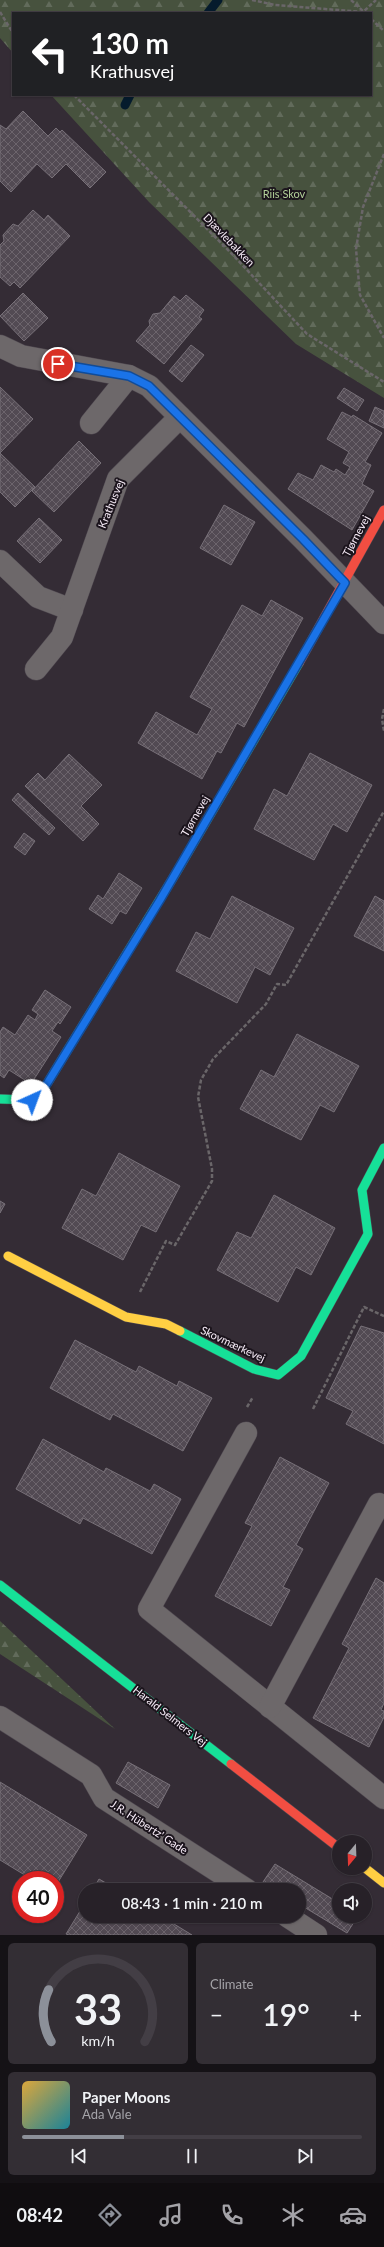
<!DOCTYPE html>
<html lang="en">
<head>
<meta charset="utf-8">
<style>
  :root { --surface:#272128; --page:#332e34; --text:#f1f3f6; --muted:#a4a3a8; --line:#433e45; --accent:#8c9099 }
  body { margin:0; font-family:Lato,sans-serif; background:var(--page); color:var(--text); height:100vh; display:flex; flex-direction:column; font-size:15px; white-space:nowrap }
  * { box-sizing:border-box; margin:0 }
  p { font-size:13px; color:var(--muted) }
  .icon { flex:none; width:22px; height:22px; fill:none; stroke:currentColor; stroke-width:2; stroke-linecap:round; stroke-linejoin:round }
  .map { position:relative; height:1935px; overflow:hidden }
  .sheet { display:flex; flex-direction:column; gap:8px; padding:8px; background:#151216; flex:1 }
  .sheet>* { flex:none }
  .top-card { position:absolute; left:12px; top:12px; width:360px; height:84px; border-radius:0px; box-shadow:0 1px 3px #0004,0 0 0 1px var(--line); background:#202124; color:#fff; overflow:hidden }
  .needle { width:26px; rotate:199deg }
  .tools { position:absolute; left:332px; top:1835px; display:grid; gap:8px }
  .tools a { display:grid; place-items:center; width:40px; height:40px; border-radius:50%; background:var(--surface); box-shadow:0 1px 3px #0004,0 0 0 1px var(--line); font-size:20px }
  .speed { position:absolute; left:12px; top:1871px; display:flex; gap:8px; font-size:20px; font-weight:700; text-align:center }
  .speed>* { display:grid; place-content:center; width:52px; height:52px; border-radius:50%; background:var(--surface); box-shadow:0 1px 3px #0004,0 0 0 1px var(--line); line-height:1 }
  .speed .limit { border:6px solid #d22; background:#fff; color:#111 }
  .pin { position:absolute; display:grid; place-items:center; width:34px; height:34px; color:#fff; margin:-17px; border:2px solid #fff; border-radius:50%; box-shadow:0 1px 4px #0007 }
  .me { position:absolute; width:44px; margin:-22px; rotate:43deg; stroke-linejoin:round; filter:drop-shadow(0 0 3px #0008) }
  .turn { display:flex; align-items:center; gap:14px; height:84px; padding:0 12px; font-size:18px }
  .turn .icon { width:52px; height:52px; stroke-width:2.5 }
  .turn b { display:block; font-size:28px; line-height:34px }
  .big { font-size:30px; font-weight:600; line-height:1.1 }
  .sheet .widget { flex:1; display:flex; flex-direction:column; justify-content:center; gap:6px; min-width:0; padding:0 14px; border-radius:6px; background:var(--page) }
  .sheet .dial { align-items:center; gap:0 }
  .dial svg { height:104px; overflow:visible; fill:none; stroke:var(--line); stroke-width:7; stroke-linecap:round; text-anchor:middle }
  .dial text { fill:var(--text); stroke:none }
  .song { display:flex; align-items:center; gap:12px }
  .cover { width:48px; height:48px; border-radius:6px; background:linear-gradient(135deg,hsl(40 70% 55%),hsl(190 70% 35%)) }
  .played { height:4px; border-radius:2px; background:linear-gradient(90deg,var(--accent) 30%,var(--line) 30%) }
  .keys { display:flex; justify-content:space-around; direction:ltr }
  .heat { display:flex; justify-content:space-between; align-items:center; font-size:22px; direction:ltr }
  .sheet .tiles { flex:1; display:grid; gap:8px; grid-template-columns:1fr 1fr }
  .widget:last-child { grid-column:span 2 }
  .trip { position:absolute; left:78px; top:1883px; width:228px; height:40px; border-radius:20px; background:var(--surface); box-shadow:0 1px 3px #0004,0 0 0 1px var(--line); font-weight:600; line-height:40px; text-align:center }
  .tabs { display:flex; height:64px; justify-content:space-around; align-items:center; background:#100d10; color:var(--muted) }
  .tabs .icon { width:28px; height:28px }
  .tabs .active { color:var(--accent) }
  .tabs b { font-size:18px; color:var(--text) }
  .map>svg:first-child { display:block }
  .forest { fill:url(#forest-firs) }
  .lines { fill:none; stroke-linecap:round; stroke-linejoin:round }
  .stream { stroke:#051b2d; stroke-width:9 }
  .building { fill:url(#building-cross-hatch); stroke:#777078 }
  .street-casing { stroke:#4f4850; stroke-width:23 }
  .fast-casing { stroke:#4f4850; stroke-width:10 }
  .slow-casing { stroke:#4f4850; stroke-width:10 }
  .jam-casing { stroke:#4f4850; stroke-width:10 }
  .path { stroke:#6a6669; stroke-width:2.5; stroke-dasharray:4 2; stroke-linecap:butt }
  .street { stroke:#6d686a; stroke-width:22 }
  .fast { stroke:#16e098; stroke-width:9 }
  .slow { stroke:#ffcf43; stroke-width:9 }
  .jam { stroke:#f24e42; stroke-width:9 }
  .route-casing { stroke:#114b97; stroke-width:10 }
  .route { stroke:#1a73e8; stroke-width:7 }
  .labels { text-anchor:middle; stroke-width:4; stroke-linejoin:round; paint-order:stroke }
  .park-label { font-size:11px; fill:#b2d099; stroke:#1b141c }
  .street-label { font-size:11px; fill:#f8edf9; stroke:#1b141c }
</style>
</head>
<body>
<div class="map">
<svg width="384" height="1935" viewBox="0 0 384 1935">
  <defs>
    <pattern id="forest-firs" width="22" height="20" patternUnits="userSpaceOnUse"><rect width="22" height="20" fill="#47523e"/><path d="M5 1l3.5 6h-7zM16 11l3.5 6h-7z" fill="#626b5b"/></pattern>
    <pattern id="building-cross-hatch" width="8" height="8" patternUnits="userSpaceOnUse"><rect width="8" height="8" fill="#524a53"/><path d="M0 0l8 8M0 8l8-8" fill="none" stroke="#6c646c"/></pattern>
  </defs>
  <rect width="100%" height="100%" fill="#342c35"/>
  <g class="forest">
    <polygon points="0,0 384,0 384,398 296,344 149,202 51,95 371,95 371,13 13,13 13,53 0,38"/>
    <polygon points="0,1621 115,1729 0,1654"/>
  </g>
  <g class="lines">
    <g class="stream">
      <polyline points="208,13 218,0"/>
      <polyline points="125,105 130,95"/>
    </g>
  </g>
  <g class="building">
    <polygon points="23,111 48,136 56,128 60,132 62,130 106,172 90,188 66,164 52,178 37,164 11,192 0,181 0,125 6,129"/>
    <polygon points="33,210 44,220 48,215 70,236 20,288 14,282 10,286 0,277 0,245 4,241 3,235 13,224 18,226"/>
    <polygon points="23,293 48,318 24,341 0,316"/>
    <polygon points="186,295 204,310 199,317 202,319 164,364 136,341 150,325 149,321 153,314 160,313 174,296 180,301"/>
    <polygon points="191,345 204,355 182,382 169,371"/>
    <polygon points="0,387 33,419 0,453 35,487 15,507 0,492"/>
    <polygon points="344,388 364,400 357,411 337,398"/>
    <polygon points="375,407 384,411 384,428 369,421"/>
    <polygon points="342,412 352,417 353,415 382,433 365,462 371,465 362,484 374,491 352,530 288,489 298,473 313,480 321,465 334,472 336,469 345,475 350,467 343,463 349,452 327,439"/>
    <polygon points="79,441 101,463 54,512 32,491"/>
    <polygon points="224,505 255,522 231,565 200,548"/>
    <polygon points="39,518 62,540 40,563 17,541"/>
    <polygon points="271,600 303,618 244,727 237,723 221,753 217,751 202,779 138,743 156,712 197,735 212,709 190,697 242,605 262,616"/>
    <polygon points="310,753 372,785 347,832 333,824 314,860 254,829 274,789 287,796"/>
    <polygon points="69,754 102,785 81,806 99,824 83,841 25,786 38,773 45,780"/>
    <polygon points="18,793 55,828 49,835 12,800"/>
    <polygon points="24,833 35,841 25,855 14,847"/>
    <polygon points="119,873 142,888 126,914 120,911 112,924 89,909 98,895 103,899"/>
    <polygon points="232,896 294,928 270,975 255,967 237,1003 176,971 196,932 210,939"/>
    <polygon points="375,896 384,901 384,951 354,936"/>
    <polygon points="45,990 71,1007 60,1024 58,1022 52,1031 61,1037 31,1084 9,1070 4,1078 0,1075 0,1032 3,1027 15,1035 28,1015 35,1020 38,1014 32,1010"/>
    <polygon points="297,1034 359,1066 334,1112 320,1105 301,1140 240,1109 261,1070 274,1077"/>
    <polygon points="119,1153 180,1186 156,1232 141,1225 123,1260 62,1228 82,1189 96,1196"/>
    <polygon points="274,1195 335,1228 311,1275 296,1267 278,1302 217,1270 237,1232 251,1238"/>
    <polygon points="0,1201 5,1204 0,1213"/>
    <polygon points="361,1326 384,1333 384,1444 346,1424 353,1411 326,1398"/>
    <polygon points="75,1340 136,1372 139,1366 177,1386 179,1381 212,1398 183,1451 113,1414 110,1420 50,1388"/>
    <polygon points="43,1439 104,1472 106,1468 150,1491 154,1484 181,1499 152,1554 83,1518 80,1524 16,1489"/>
    <polygon points="280,1457 329,1483 296,1545 303,1549 283,1587 290,1590 271,1626 215,1596 252,1526 245,1523"/>
    <polygon points="376,1578 384,1583 384,1703 381,1710 384,1711 384,1717 369,1747 313,1718 349,1648 342,1644"/>
    <polygon points="128,1762 170,1785 158,1808 116,1783"/>
    <polygon points="0,1782 87,1835 55,1887 55,1880 33,1880 0,1860"/>
    <polygon points="275,1864 339,1903 339,1916 358,1916 347,1933 299,1904 299,1890 276,1890 263,1882"/>
    <polygon points="99,1879 118,1890 93,1890"/>
    <polygon points="85,1903 85,1916 161,1916 192,1935 69,1935 66,1934"/>
  </g>
  <g class="lines">
    <defs>
      <g id="street">
        <polyline points="0,346 21,356 129,376 149,386 303,539 384,623"/>
        <polyline points="91,423 129,376"/>
        <polyline points="0,561 38,597 72,610"/>
        <polyline points="36,669 62,637 118,479 180,417"/>
        <polyline points="246,1433 149,1609 384,1798"/>
        <polyline points="270,1707 379,1504"/>
        <polyline points="0,1717 91,1775 104,1798 247,1890"/>
        <polyline points="287,1916 316,1935"/>
      </g>
      <g id="fast">
        <polyline points="0,1099 32,1100 45,1087 176,873 299,663"/>
        <polyline points="180,1331 254,1369 278,1375 301,1356 368,1234 362,1190 384,1148"/>
        <polyline points="0,1585 231,1764"/>
      </g>
      <g id="slow">
        <polyline points="8,1256 126,1317 166,1324 180,1331"/>
        <polyline points="365,1868 384,1883"/>
      </g>
      <g id="jam">
        <polyline points="299,663 384,510"/>
        <polyline points="231,1764 339,1848"/>
      </g>
    </defs>
    <use href="#street" class="street-casing"/>
    <use href="#fast" class="fast-casing"/>
    <use href="#slow" class="slow-casing"/>
    <use href="#jam" class="jam-casing"/>
    <g class="path">
      <polyline points="252,0 275,5 363,12 376,0"/>
      <polyline points="351,0 363,11"/>
      <polyline points="0,12 13,33"/>
      <polyline points="371,19 384,31"/>
      <polyline points="74,95 232,254 307,334 384,382"/>
      <polyline points="384,154 363,207 356,249 360,295 384,338"/>
      <polyline points="384,709 382,719 384,731"/>
      <polyline points="140,1292 166,1241 175,1245 212,1181 212,1169 198,1097 201,1080 213,1059 266,1004 277,984 286,985 384,811"/>
      <polyline points="247,1407 253,1397"/>
      <polyline points="313,1409 364,1307 384,1316"/>
    </g>
    <use href="#street" class="street"/>
    <use href="#fast" class="fast"/>
    <use href="#slow" class="slow"/>
    <use href="#jam" class="jam"/>
  </g>
  <g class="lines">
    <defs>
      <polyline id="route" points="32,1100 45,1087 160,900 345,583 303,539 149,386 129,376 58,364"/>
    </defs>
    <use href="#route" class="route-casing"/>
    <use href="#route" class="route"/>
  </g>
  <g class="labels">
    <g class="park-label">
      <text x="284" y="198">Riis Skov</text>
    </g>
    <g class="street-label">
      <text transform="translate(229 240) rotate(46)" y="4">Djævlebakken</text>
      <text transform="translate(111 504) rotate(-68)" y="4">Krathusvej</text>
      <text transform="translate(356 536) rotate(-62)" y="4">Tjørnevej</text>
      <text transform="translate(195 816) rotate(-60)" y="4">Tjørnevej</text>
      <text transform="translate(233 1344) rotate(25)" y="4">Skovmærkevej</text>
      <text transform="translate(170 1716) rotate(38)" y="4">Harald Selmers Vej</text>
      <text transform="translate(149 1827) rotate(33)" y="4">J.R. Hübertz' Gade</text>
    </g>
  </g>
</svg>
<div class="tools">
<a><svg class="needle" viewBox="-14 -14 28 28"><path d="M0-13l5 13h-10z" fill="#e53935"/><path d="M0 13l5-13h-10z" fill="#a4a3a8"/></svg></a>
<a><svg class="icon" aria-label="sound" viewBox="0 0 24 24"><path d="M4 9h4l5-4v14l-5-4H4zM17 9q2 3 0 6"/></svg></a>
</div>
<div class="speed"><div class="limit">40</div></div>
<div class="pin" style="left:58px;top:364px;background:#d93025"><svg class="icon" aria-label="arrive" viewBox="0 0 24 24"><path d="M6 21V4h12l-3 4 3 4H6"/></svg></div>
<svg class="me" style="left:32px;top:1100px" viewBox="-20 -20 40 40"><circle r="19" fill="#fff"/><path d="M0-13L10 11 0 6-10 11z" fill="#1a73e8"/></svg>
<div class="trip">08:43 · 1 min · 210 m</div>
<div class="top-card">
<div class="turn"><svg class="icon" aria-label="left" viewBox="0 0 24 24"><path d="M17 20v-9H6M10 6l-5 5 5 5"/></svg><div><b>130 m</b>Krathusvej</div></div>
</div>
</div>
<section class="sheet">
<div class="tiles">
<div class="widget dial"><svg viewBox="0 0 100 80">
<path d="M14 69A42 42 0 1 1 86 69"/>
<path d="M14 69A42 42 0 0 1 12 29" stroke="#8c9099"/>
<text x="50" y="56" font-size="32" font-weight="700">33</text>
<text x="50" y="72" font-size="11">km/h</text>
</svg></div>
<div class="widget"><p>Climate</p>
<div class="heat"><a>−</a><b class="big">19°</b><a>+</a></div>
</div>
<div class="widget">
<div class="song"><i class="cover"></i><div><b>Paper Moons</b><p>Ada Vale</p></div></div>
<div class="played"></div>
<div class="keys"><svg class="icon" aria-label="previous" viewBox="0 0 24 24"><path d="M18 5L8 12l10 7zM5 5v14"/></svg><svg class="icon" aria-label="pause" viewBox="0 0 24 24"><path d="M8 5v14M16 5v14"/></svg><svg class="icon" aria-label="next" viewBox="0 0 24 24"><path d="M6 5l10 7-10 7zM19 5v14"/></svg></div>
</div>
</div>
</section>
<nav class="tabs">
<b>08:42</b>
<svg class="icon active" aria-label="directions" viewBox="0 0 24 24"><path d="M12 3l9 9-9 9-9-9zM9 14v-3h6M13 9l2 2-2 2"/></svg>
<svg class="icon" aria-label="music" viewBox="0 0 24 24"><path d="M9 18V5l10-2v13"/><circle cx="6" cy="18" r="3"/><circle cx="16" cy="16" r="3"/></svg>
<svg class="icon" aria-label="phone" viewBox="0 0 24 24"><path d="M5 4h4l2 5-3 2q2 4 5 5l2-3 5 2v4C11 20 4 13 5 4z"/></svg>
<svg class="icon" aria-label="climate" viewBox="0 0 24 24"><path d="M12 3v18M4 7l16 10M4 17L20 7"/></svg>
<svg class="icon" aria-label="car" viewBox="0 0 24 24"><path d="M5 17H2v-5l4-1 3-4h7l3 4 3 1v5h-3M9 17h6M6 11h13"/><circle cx="7" cy="17" r="2"/><circle cx="17" cy="17" r="2"/></svg>
</nav>
</body>
</html>
